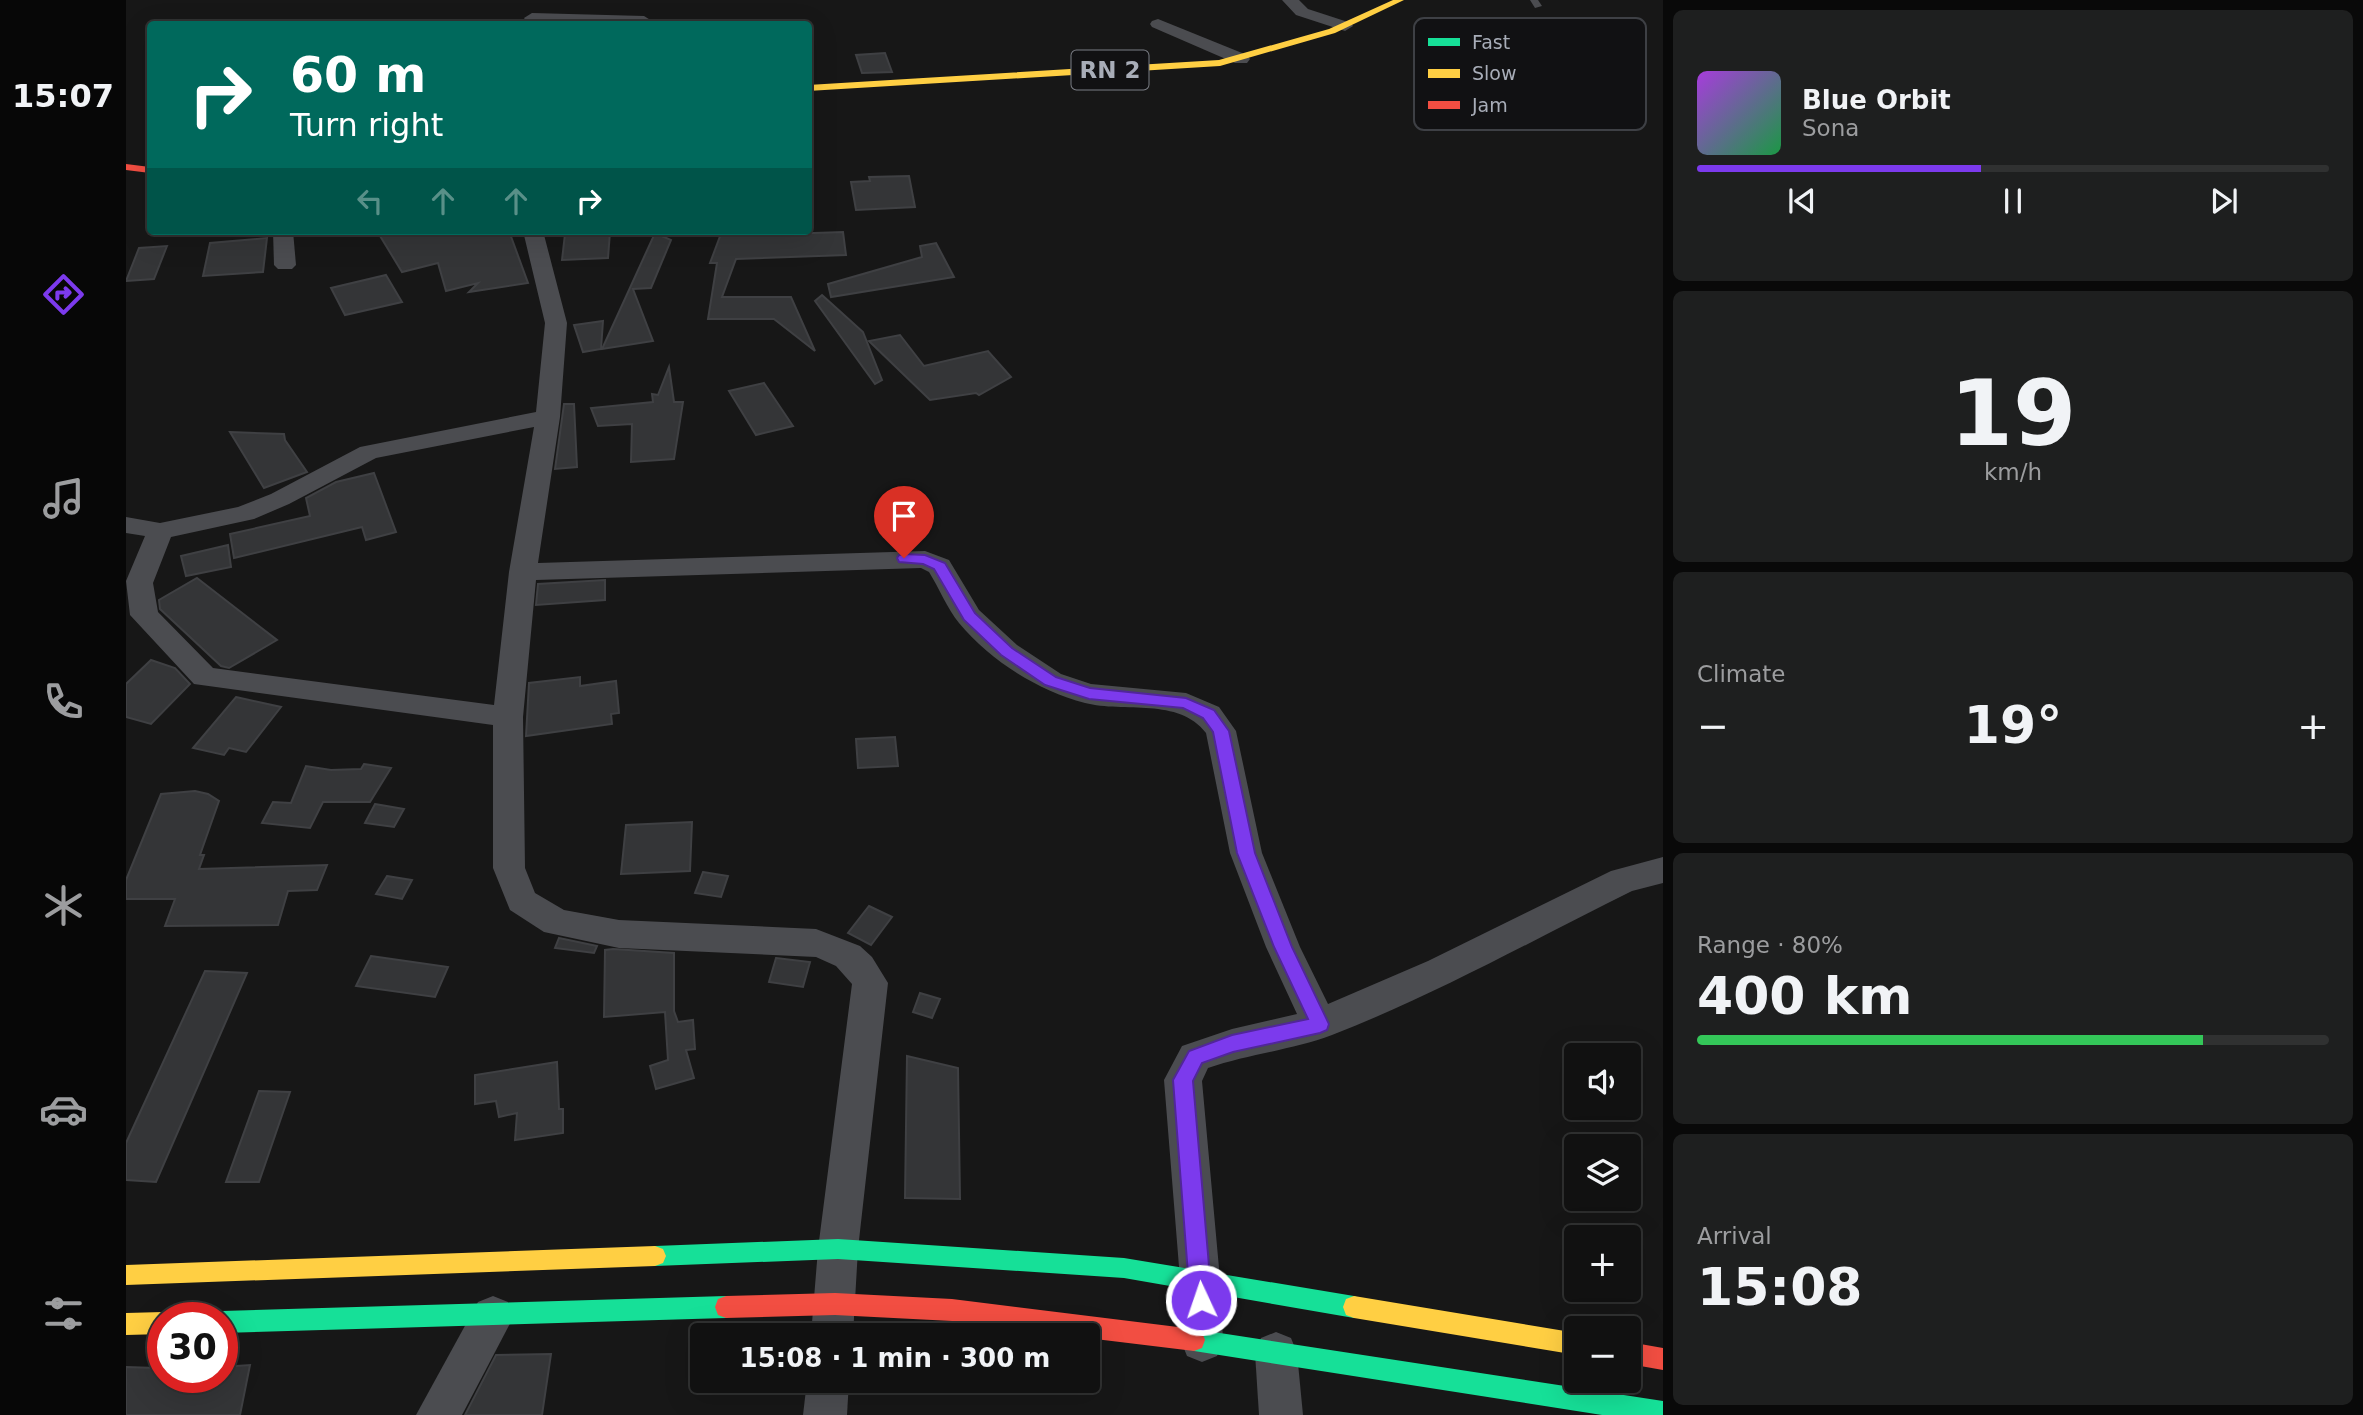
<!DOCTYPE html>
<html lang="en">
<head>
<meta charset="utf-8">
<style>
  :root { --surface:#111; --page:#1e1f1f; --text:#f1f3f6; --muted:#9c9d9f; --line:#303131; --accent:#7c3aed }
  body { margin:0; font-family:"DejaVu Sans",sans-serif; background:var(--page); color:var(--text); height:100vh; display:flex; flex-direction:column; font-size:26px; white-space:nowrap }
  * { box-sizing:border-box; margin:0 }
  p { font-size:23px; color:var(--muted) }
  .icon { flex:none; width:38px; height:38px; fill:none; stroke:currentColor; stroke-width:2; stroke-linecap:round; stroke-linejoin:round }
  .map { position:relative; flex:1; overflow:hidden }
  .panel { display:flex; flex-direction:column; gap:10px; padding:10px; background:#090909; width:700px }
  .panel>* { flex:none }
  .top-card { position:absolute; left:21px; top:21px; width:665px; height:214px; border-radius:7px; box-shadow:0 7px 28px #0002,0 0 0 2px var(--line); background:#00695c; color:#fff; overflow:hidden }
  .fabs { position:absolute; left:1438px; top:1043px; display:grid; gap:14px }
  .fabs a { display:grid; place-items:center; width:77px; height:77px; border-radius:7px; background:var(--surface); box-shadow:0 7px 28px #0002,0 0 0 2px var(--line); font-size:35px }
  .speed { position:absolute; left:21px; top:1302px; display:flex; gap:14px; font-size:35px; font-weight:700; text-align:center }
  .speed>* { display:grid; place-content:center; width:91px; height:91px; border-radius:50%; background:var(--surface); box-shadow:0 7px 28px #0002,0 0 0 2px var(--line); line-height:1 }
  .speed .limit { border:10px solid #d22; background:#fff; color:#111 }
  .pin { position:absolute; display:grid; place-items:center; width:60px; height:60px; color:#fff; margin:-72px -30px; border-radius:50% 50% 50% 0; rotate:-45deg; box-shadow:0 0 7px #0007 }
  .pin .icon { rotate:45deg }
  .me { position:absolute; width:77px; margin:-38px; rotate:357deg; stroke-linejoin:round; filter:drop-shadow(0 0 5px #0008) }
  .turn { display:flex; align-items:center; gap:24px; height:147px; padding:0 28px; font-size:32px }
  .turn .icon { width:91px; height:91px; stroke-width:2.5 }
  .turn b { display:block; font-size:49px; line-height:60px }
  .lanes { display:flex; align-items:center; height:66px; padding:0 28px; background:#0003; justify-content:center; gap:35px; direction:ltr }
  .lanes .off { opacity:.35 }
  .big { font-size:52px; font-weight:800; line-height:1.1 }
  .panel .tile { flex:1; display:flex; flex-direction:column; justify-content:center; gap:10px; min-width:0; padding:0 24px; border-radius:10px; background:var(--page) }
  .panel .dial { align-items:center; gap:0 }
  .dial b { font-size:91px; line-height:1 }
  .song { display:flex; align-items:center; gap:21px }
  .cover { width:84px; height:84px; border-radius:10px; background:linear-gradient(135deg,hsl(280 70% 55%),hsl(140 70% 35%)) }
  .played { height:7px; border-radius:4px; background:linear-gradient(90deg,var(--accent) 45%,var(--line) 45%) }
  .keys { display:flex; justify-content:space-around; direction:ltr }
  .heat { display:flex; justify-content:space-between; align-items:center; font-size:38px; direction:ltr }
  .charge { height:10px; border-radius:5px; background:linear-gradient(90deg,#34c759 80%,var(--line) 0) }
  .trip { position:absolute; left:564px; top:1323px; width:410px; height:70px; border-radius:7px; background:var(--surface); box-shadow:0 7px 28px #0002,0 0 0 2px var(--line); font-weight:800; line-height:70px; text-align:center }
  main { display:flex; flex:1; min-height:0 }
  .menu { display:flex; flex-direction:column; width:126px; justify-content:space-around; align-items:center; background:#070707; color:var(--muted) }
  .menu .icon { width:49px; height:49px }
  .menu .selected { color:var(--accent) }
  .menu b { font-size:32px; color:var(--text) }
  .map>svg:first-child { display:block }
  .building { fill:#343537; stroke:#3f4043; stroke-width:2 }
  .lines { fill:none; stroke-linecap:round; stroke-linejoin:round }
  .lane { fill:#4b4c50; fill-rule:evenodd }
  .street { fill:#4b4c50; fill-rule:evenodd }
  .fast { fill:#16e098; fill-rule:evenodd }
  .slow { fill:#ffcf43; fill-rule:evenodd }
  .jam { fill:#f24e42; fill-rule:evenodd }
  .route { fill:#7c3aed; stroke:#51269a; stroke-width:2 }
  .labels { text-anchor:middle; stroke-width:7; stroke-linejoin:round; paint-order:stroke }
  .shield { fill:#111113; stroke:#7b7e86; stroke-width:2 }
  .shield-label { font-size:23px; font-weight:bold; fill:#a8adb8 }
  .key { fill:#111113; stroke:#3e4045; stroke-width:2 }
  .key-label { font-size:19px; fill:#a8adb8 }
</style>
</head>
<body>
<main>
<nav class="menu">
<b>15:07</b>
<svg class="icon selected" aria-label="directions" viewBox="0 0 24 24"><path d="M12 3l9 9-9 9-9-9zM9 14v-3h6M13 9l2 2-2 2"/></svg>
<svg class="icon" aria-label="music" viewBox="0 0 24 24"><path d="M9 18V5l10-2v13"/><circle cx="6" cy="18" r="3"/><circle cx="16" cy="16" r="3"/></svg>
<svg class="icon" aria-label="phone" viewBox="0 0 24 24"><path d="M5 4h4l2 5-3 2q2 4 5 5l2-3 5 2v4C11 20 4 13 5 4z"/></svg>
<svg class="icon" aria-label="climate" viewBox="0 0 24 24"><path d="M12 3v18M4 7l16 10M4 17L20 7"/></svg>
<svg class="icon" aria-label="car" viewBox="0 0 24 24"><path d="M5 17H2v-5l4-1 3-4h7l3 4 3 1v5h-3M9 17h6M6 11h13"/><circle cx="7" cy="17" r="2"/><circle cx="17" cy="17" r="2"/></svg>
<svg class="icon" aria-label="filters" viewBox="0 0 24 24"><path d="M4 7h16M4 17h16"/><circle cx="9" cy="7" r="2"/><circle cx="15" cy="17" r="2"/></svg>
</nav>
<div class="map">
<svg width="1537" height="1415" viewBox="0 0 1537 1415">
  <rect width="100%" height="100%" fill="#171717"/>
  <g class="building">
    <polygon points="759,53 766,72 736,73 730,55"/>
    <polygon points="783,176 789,207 730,210 725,182 744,181 743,177"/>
    <polygon points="251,231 383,231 402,283 343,292 352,283 320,291 312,263 276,272"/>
    <polygon points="596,231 627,231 627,235 717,232 720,255 610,259 596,297 665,297 689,351 648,319 582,319 591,263 584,263"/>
    <polygon points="484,232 482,258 436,260 439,234"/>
    <polygon points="529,233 545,240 525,288 507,289 527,341 476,349"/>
    <polygon points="141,238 137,272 77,276 84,243"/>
    <polygon points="810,243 828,277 705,297 702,284 796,257 794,246"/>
    <polygon points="41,246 28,279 0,281 13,248"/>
    <polygon points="260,275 276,302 219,315 205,288"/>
    <polygon points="696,295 737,332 756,380 749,384 689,301"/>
    <polygon points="477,321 475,349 457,352 448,325"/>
    <polygon points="774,335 798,366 862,351 885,377 853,395 850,393 804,400 743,341"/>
    <polygon points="543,367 548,402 557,402 548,459 505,462 506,424 472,426 465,408 527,402 526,394 532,395"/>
    <polygon points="638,383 667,426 630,435 603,391"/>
    <polygon points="438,404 448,404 451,467 429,469"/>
    <polygon points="104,432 158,434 159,440 181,472 138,488"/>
    <polygon points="248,473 270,532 240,540 236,527 108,558 104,534 184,516 180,498 210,482"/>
    <polygon points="102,545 105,567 60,576 55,556"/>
    <polygon points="71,578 151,640 103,668 95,666 34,609 33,600"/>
    <polygon points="479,580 479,600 410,605 412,584"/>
    <polygon points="25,660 49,668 64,684 25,724 0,717 0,684"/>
    <polygon points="454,677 454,686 490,681 493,713 485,714 486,724 400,736 403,683"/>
    <polygon points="110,697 155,707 120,752 103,748 98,755 67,748"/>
    <polygon points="769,737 772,766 732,768 730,739"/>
    <polygon points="238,764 265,768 244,802 197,802 184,828 136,823 147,802 165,803 180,766 205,770 235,769"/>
    <polygon points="69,791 82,794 93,801 74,855 78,855 73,869 201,865 191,890 162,891 152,925 39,926 49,899 0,899 0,880 35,794"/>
    <polygon points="249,804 278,809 268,827 239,823"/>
    <polygon points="566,822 564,871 495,874 500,825"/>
    <polygon points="577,872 602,876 595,897 569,893"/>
    <polygon points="261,876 286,880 276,899 250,894"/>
    <polygon points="743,906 766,917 745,945 722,933"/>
    <polygon points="433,938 471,946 468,953 429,948"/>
    <polygon points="487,949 548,953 548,1011 552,1022 567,1020 569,1049 560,1050 568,1078 530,1089 524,1066 542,1060 539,1012 478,1017 479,950"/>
    <polygon points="245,956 322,967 309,997 230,986"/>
    <polygon points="650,958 684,962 677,987 643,982"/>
    <polygon points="79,971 121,973 30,1182 0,1180 0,1143"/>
    <polygon points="794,993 814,999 806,1018 787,1012"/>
    <polygon points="781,1056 832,1068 834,1199 779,1198"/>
    <polygon points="431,1062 433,1109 437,1109 437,1133 389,1140 391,1113 373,1117 370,1101 349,1104 349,1075"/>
    <polygon points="133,1091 164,1092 133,1182 100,1182"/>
    <polygon points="425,1354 416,1415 339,1415 370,1355"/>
    <polygon points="124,1365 114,1415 0,1415 0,1367 29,1368 28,1371 37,1371 37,1377 96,1377 96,1367"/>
  </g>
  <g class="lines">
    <polygon class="lane" points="1404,0 1412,0 1416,6 1409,8"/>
    <g class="street">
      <polygon points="1156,0 1173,0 1182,9 1225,23 1227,26 1219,31 1170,15"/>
      <polygon points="406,13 518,16 526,21 524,24 400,21 398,18"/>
      <polygon points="1032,19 1121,55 1124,59 1121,63 1109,63 1026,27 1024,24 1026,21"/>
      <polygon points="147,231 167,231 170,265 166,269 152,269 148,265"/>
      <path d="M397 231H417L441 323 434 417 412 563 799 551 823 560 853 610 891 645 935 674 965 684 1060 693 1093 707 1110 731 1136 853 1174 947 1202 1004 1302 961 1485 871 1537 857V883L1506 891C1407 940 1309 995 1206 1035 1166 1050 1122 1054 1082 1068L1076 1081 1094 1279 1097 1341 1091 1356 1076 1362 1061 1356 1055 1341 1054 1279 1038 1080 1056 1046 1106 1029 1171 1014 1140 947 1104 853 1080 733C1053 697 998 713 959 703 911 690 865 661 833 623 821 608 813 588 803 572L795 568 410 580 397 717 399 868 409 893 438 910 493 920 690 929 734 946 746 957 762 983 732 1249 727 1335H685L692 1249 726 984 710 966 690 957 493 948 418 932 384 910 367 868V725L68 684 4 615 0 581 19 536 0 533V517L34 523 112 507 145 494 234 447 410 412 419 323ZM408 427 383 572 368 705 87 668 32 612 27 583 45 537 128 519 163 504 250 458Z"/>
      <polygon points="367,1296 382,1302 388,1316 336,1415 290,1415 352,1302"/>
      <polygon points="1150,1332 1165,1338 1171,1353 1177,1415 1133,1415 1129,1353 1135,1338"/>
      <polygon points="681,1381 723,1381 721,1415 677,1415"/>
    </g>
    <g class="fast">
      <polygon points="712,1239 998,1258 1228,1296 1236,1299 1239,1307 1236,1315 1228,1318 998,1278 712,1259 529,1266 521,1263 518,1256 521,1249 529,1246"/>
      <polygon points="600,1296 608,1299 611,1307 608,1315 600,1318 96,1333 96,1318 87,1318 96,1311"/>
      <polygon points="1068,1329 1537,1401 1537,1415 1476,1415 1068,1351 1060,1348 1057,1340 1060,1332"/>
    </g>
    <g class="slow">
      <polygon points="1267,0 1278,0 1209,33 1094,66 682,91 682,85 1093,60 1203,29"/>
      <polygon points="529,1246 537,1249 540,1256 537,1263 529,1266 0,1285 0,1265"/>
      <polygon points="1228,1296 1451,1333 1451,1355 1228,1318 1220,1315 1217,1307 1220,1299"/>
      <polygon points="37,1312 46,1318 37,1318 37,1334 0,1335 0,1313"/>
    </g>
    <g class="jam">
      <polygon points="0,164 24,167 24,173 0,170"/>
      <polygon points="709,1293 826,1299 1068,1329 1076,1332 1079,1340 1076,1348 1068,1351 961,1338 961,1335 942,1335 826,1321 709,1315 600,1318 592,1315 589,1307 592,1299 600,1296"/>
      <polygon points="1503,1342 1537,1348 1537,1370 1503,1364"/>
    </g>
  </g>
  <polygon class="route" points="778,554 799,555 819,563 849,613 886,648 930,677 964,688 1060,698 1088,710 1103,731 1129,853 1166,947 1203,1024 1201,1030 1194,1033 1107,1052 1076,1063 1067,1081 1086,1300 1083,1308 1075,1311 1067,1308 1064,1300 1047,1080 1063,1051 1106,1035 1182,1019 1148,947 1111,853 1087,732 1077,718 1057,708 963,699 919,685 875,655 838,620 808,569 797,564 773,562 771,558 773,555"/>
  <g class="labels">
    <rect class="shield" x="945.5" y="50.5" width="77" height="39" rx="5"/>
    <g class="shield-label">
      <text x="984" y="78">RN 2</text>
    </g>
  </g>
  <rect x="1288" y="18" width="232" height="112" rx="10" class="key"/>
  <rect x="1302" y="38" width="32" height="8" fill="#16e098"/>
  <rect x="1302" y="69" width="32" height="9" fill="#ffcf43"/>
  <rect x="1302" y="101" width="32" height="8" fill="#f24e42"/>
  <g class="key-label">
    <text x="1346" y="49">Fast</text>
    <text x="1346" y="80">Slow</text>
    <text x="1346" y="112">Jam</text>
  </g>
</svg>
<div class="fabs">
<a><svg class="icon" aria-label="sound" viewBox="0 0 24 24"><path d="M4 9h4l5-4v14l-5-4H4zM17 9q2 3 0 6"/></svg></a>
<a><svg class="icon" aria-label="layers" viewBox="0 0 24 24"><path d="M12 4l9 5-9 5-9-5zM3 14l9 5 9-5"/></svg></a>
<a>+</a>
<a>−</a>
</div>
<div class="speed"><div class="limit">30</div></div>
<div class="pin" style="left:778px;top:558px;background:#d93025"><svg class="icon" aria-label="arrive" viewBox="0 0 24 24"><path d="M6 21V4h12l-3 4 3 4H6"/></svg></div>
<svg class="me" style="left:1075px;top:1300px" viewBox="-20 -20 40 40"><circle r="17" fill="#7c3aed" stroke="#fff" stroke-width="3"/><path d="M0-11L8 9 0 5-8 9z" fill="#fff"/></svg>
<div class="trip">15:08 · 1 min · 300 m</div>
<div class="top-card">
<div class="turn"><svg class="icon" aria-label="right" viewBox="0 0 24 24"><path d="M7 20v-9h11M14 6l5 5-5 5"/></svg><div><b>60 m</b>Turn right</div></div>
<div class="lanes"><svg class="icon off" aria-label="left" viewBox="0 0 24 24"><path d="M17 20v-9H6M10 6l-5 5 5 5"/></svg><svg class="icon off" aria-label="ahead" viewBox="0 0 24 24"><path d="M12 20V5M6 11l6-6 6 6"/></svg><svg class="icon off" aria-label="ahead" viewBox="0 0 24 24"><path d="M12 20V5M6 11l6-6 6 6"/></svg><svg class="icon" aria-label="right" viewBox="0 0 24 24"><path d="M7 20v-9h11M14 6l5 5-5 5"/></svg></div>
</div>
</div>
<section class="panel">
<div class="tile">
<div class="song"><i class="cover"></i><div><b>Blue Orbit</b><p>Sona</p></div></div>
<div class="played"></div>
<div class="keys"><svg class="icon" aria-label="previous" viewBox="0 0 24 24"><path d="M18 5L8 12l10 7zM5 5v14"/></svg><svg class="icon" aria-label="pause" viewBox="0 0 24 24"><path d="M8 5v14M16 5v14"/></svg><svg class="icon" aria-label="next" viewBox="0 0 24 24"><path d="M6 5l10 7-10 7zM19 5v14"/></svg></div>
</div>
<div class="tile dial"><b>19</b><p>km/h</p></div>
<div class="tile"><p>Climate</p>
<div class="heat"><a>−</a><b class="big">19°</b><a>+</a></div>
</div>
<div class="tile"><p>Range · 80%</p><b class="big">400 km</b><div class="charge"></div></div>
<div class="tile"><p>Arrival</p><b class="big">15:08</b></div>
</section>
</main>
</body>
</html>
